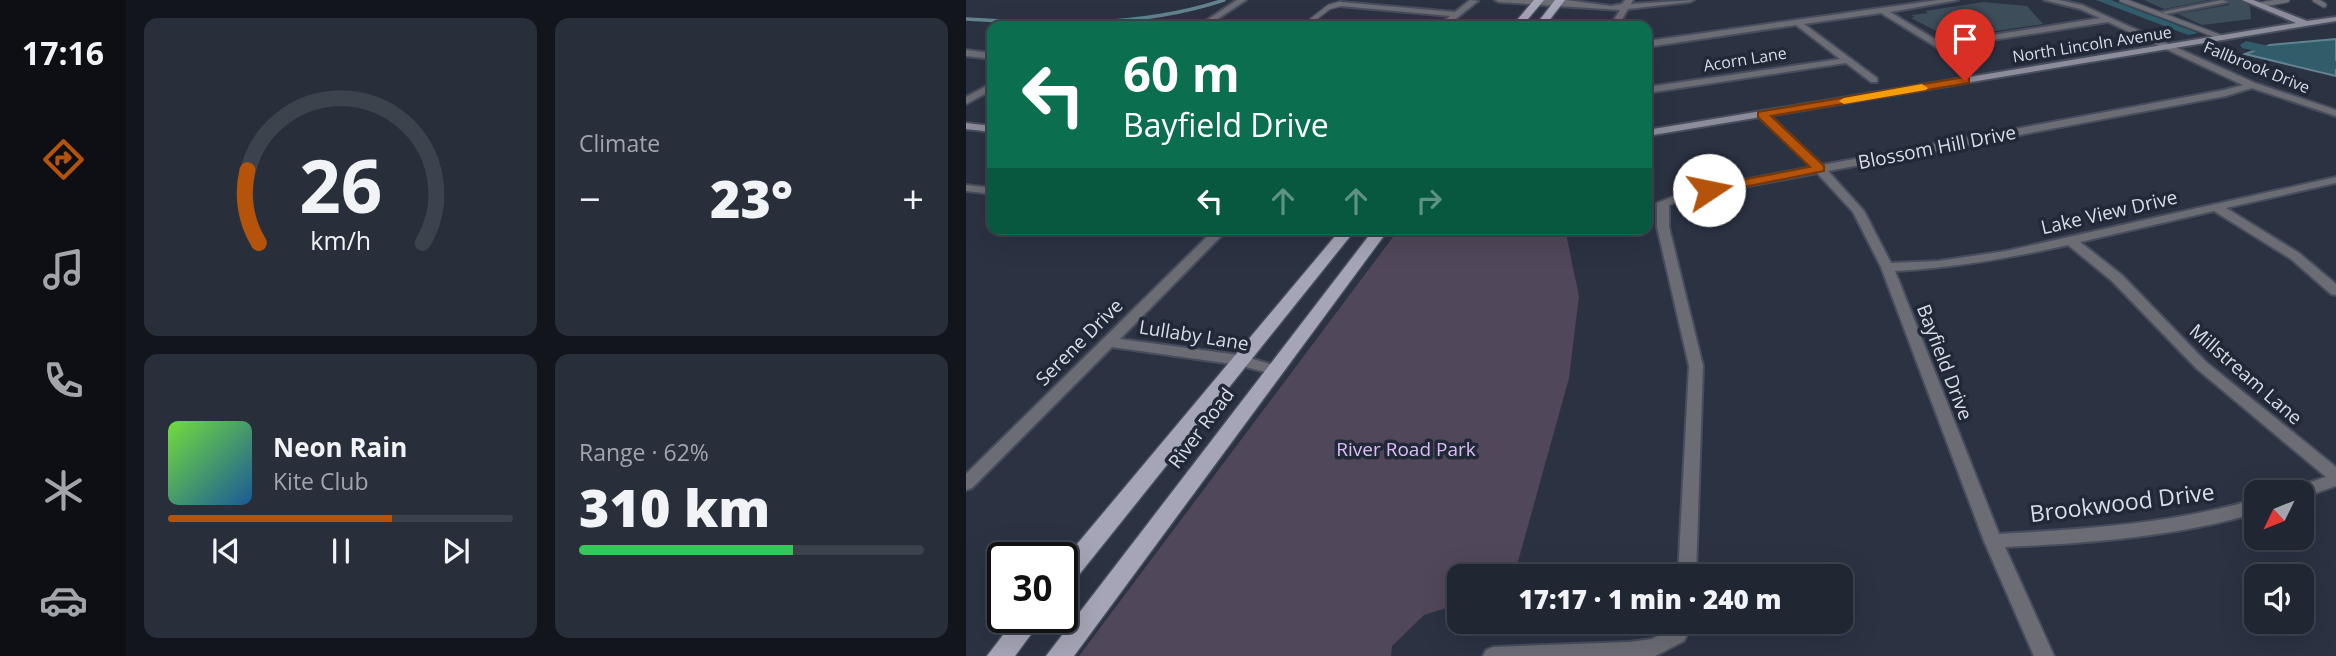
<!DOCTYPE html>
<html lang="en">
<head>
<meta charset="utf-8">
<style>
  :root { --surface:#202632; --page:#282e3a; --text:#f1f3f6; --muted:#a2a5ac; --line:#3d434d; --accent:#b45309 }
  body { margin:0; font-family:"Open Sans",sans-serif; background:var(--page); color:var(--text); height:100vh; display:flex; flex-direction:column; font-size:26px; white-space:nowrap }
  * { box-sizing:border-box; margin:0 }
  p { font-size:23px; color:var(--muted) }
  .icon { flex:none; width:38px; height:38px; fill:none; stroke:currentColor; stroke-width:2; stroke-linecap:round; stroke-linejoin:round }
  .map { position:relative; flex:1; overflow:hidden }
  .details { display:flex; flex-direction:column; gap:18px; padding:18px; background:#12151c; width:840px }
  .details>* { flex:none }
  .hud { position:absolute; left:21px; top:21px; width:665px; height:214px; border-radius:14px; box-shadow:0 7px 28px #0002,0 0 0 2px var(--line); background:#0b6e4f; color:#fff; overflow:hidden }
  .needle { width:46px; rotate:227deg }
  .buttons { position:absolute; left:1278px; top:480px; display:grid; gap:14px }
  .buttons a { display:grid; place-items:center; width:70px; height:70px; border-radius:14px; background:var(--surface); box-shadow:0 7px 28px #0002,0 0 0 2px var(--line); font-size:35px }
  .speed { position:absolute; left:21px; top:542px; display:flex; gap:14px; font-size:35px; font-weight:700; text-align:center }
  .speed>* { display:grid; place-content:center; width:91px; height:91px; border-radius:50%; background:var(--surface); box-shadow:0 7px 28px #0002,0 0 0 2px var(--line); line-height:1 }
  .speed .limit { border:4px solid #111; border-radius:10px; background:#fff; color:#111 }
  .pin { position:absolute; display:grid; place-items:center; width:60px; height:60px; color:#fff; margin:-72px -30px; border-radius:50% 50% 50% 0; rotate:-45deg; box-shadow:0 0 7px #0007 }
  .pin .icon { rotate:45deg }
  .me { position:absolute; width:77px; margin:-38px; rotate:79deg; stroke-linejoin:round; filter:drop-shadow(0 0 5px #0008) }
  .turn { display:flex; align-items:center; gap:24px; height:147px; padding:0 21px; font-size:32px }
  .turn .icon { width:91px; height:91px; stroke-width:2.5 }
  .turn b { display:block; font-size:49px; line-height:60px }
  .lanes { display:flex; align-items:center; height:66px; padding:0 21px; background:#0003; justify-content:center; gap:35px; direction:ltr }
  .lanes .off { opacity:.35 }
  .big { font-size:52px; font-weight:800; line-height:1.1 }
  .details .widget { flex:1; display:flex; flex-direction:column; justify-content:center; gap:10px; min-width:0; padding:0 24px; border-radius:14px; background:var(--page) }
  .details .dial { align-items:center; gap:0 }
  .dial svg { height:182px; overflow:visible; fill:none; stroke:var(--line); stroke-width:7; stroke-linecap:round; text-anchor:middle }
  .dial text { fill:var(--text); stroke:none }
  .song { display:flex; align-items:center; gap:21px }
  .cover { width:84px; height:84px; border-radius:10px; background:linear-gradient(135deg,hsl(100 70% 55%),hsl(210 70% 35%)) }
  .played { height:7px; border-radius:4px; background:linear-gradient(90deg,var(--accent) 65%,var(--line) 65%) }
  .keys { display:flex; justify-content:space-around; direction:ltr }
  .heat { display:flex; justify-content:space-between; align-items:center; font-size:38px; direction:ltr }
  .charge { height:10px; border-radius:5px; background:linear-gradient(90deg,#34c759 62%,var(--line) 0) }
  .details .tiles { flex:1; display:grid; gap:18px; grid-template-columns:repeat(2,1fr) }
  .trip { position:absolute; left:481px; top:564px; width:406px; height:70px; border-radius:14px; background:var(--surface); box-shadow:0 7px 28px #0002,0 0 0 2px var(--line); font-weight:800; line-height:70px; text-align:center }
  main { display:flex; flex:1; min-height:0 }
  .tabs { display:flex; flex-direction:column; width:126px; justify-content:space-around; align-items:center; background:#0d0f14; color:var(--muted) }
  .tabs .icon { width:49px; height:49px }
  .tabs .selected { color:var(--accent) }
  .tabs b { font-size:32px; color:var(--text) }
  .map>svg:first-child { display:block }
  .green { fill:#51475a }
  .water { fill:#315c6a; stroke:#638390; stroke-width:2 }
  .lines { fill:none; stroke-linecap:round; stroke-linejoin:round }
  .stream { stroke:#638390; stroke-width:3.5 }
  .canal { fill:#315c6a; fill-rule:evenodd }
  .building { fill:#3d4d5a }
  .lane-casing { stroke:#474d5c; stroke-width:7 }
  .street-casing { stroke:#474d5c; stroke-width:4 }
  .secondary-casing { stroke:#474d5c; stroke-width:4 }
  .primary-casing { stroke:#474d5c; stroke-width:3 }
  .lane { stroke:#6c6c75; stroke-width:4.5 }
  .street { fill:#6c6c75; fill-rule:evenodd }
  .secondary { fill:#8d8c9a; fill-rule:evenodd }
  .primary { fill:#a5a5b7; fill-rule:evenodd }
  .route { fill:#b45309; stroke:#753606; stroke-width:2 }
  .slow { fill:#f59e0b }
  .labels { text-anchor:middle; stroke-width:7; stroke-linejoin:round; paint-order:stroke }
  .far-street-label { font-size:16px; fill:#d8dde7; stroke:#212837 }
  .street-label { font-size:19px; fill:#d8dde7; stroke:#212837 }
  .park-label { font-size:19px; fill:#dcbef5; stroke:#212837 }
  .near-street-label { font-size:23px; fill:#d8dde7; stroke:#212837 }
</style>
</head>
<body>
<main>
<nav class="tabs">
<b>17:16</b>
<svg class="icon selected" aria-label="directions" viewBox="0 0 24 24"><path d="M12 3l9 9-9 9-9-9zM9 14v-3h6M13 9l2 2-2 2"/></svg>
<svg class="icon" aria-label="music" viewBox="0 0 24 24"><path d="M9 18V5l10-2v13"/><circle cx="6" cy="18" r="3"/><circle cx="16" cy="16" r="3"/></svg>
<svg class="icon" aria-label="phone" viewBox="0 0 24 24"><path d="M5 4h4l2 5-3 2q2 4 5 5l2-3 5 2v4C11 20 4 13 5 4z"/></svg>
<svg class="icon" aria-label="climate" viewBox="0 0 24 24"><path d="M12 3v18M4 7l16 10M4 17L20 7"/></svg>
<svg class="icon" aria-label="car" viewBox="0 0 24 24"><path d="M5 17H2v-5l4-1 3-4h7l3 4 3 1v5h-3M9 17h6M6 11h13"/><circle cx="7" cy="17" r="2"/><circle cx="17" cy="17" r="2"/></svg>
</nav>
<section class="details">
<div class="tiles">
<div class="widget dial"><svg viewBox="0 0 100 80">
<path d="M14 69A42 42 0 1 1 86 69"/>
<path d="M14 69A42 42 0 0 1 9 37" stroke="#b45309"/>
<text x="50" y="56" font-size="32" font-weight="700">26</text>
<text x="50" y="72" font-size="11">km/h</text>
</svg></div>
<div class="widget"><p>Climate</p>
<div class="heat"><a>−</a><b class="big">23°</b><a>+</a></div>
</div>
<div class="widget">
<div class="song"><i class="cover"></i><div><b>Neon Rain</b><p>Kite Club</p></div></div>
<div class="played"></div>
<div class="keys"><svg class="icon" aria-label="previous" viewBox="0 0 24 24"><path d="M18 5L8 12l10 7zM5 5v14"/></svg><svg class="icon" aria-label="pause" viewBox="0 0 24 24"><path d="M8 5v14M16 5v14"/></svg><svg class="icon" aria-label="next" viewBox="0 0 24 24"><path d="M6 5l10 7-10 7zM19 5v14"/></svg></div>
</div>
<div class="widget"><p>Range · 62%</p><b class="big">310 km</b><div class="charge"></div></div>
</div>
</section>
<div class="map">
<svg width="1370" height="656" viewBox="0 0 1370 656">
  <rect width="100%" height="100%" fill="#2b3242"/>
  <polygon class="green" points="433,229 599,229 613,296 603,378 548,576 494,576 493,604 458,615 426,646 425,656 113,656"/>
  <polygon class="water" points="1370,39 1370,76 1279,54 1304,45"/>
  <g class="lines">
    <path class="stream" d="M0 19C88 24 173 28 258 0"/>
    <g class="canal">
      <polygon points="1130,0 1145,0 1232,33 1222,35"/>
      <polygon points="1280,41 1370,61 1370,69 1276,48 1274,45"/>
    </g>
  </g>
  <g class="building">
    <polygon points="1178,0 1243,0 1198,9"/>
    <polygon points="1263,0 1274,0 1284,6 1285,19 1236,25 1212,14 1263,5"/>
    <polygon points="1017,2 1061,6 1077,24 1017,33 978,35 945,18 949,17 945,15 962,13 959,11"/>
  </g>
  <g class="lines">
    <defs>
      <g id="lane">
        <polyline points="1156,0 1257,38"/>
        <polyline points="1349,0 1358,5"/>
        <polyline points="1293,5 1321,0"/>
        <polyline points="345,21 363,7 374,4"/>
      </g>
      <g id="street">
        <polygon points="271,0 280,0 241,26 232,26"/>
        <polygon points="504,0 512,1 481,26 472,26 484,16 374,6 370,4 374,2 489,12"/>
        <polygon points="529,0 600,0 645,6 656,4 659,0 667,0 665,4 728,0 724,2 662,9 652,26 644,26 654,10 533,2"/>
        <path d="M972 0H992L924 12 975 43 1134 18 1114 9 1078 0H1093L1116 5 1289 83 1370 110V116L1286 88 1260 96 862 171 898 211 925 263 972 261 1040 251 1370 177V183L1260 208 1333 253 1370 284V295L1365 294 1325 259 1248 211 1114 242 1156 275 1240 362 1370 467V486L1335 498V492H1327L1329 487 1360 477 1230 368 1146 281 1102 245C1044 258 988 268 929 271L1033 534C1120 529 1206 524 1290 499V513C1208 537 1124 543 1039 547L1088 656H1068L1018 541 915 267 887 212 851 173 724 197 703 205V227L737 366 730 576H712L723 366 691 227V203L721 191 846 167 792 116V112H800L856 165 1258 90 1277 85 1142 22 982 47 1004 61V65L1001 66 915 13 838 24 911 78V82H905L880 63 681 93V87L874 59 830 25 681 47V41Z"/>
        <polygon points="1256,0 1262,2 1200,14 1196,12"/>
        <polygon points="0,50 26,53 26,59 0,56"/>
        <polygon points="26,83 26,90 0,104 0,97"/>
        <polygon points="0,185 26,188 26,194 0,191"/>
        <polygon points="249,229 262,229 154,339 273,355 315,367 317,370 315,373 310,375 273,365 146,347 6,488 0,490 0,474"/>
        <polygon points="708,621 728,621 718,641 689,656 517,656 520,650 527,647 663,642 686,639 704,629"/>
      </g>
      <g id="secondary">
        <polygon points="1276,0 1287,0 1341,21 1370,17 1370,21 681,136 681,130 1330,23"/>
        <polygon points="0,123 26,126 26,132 0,129"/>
      </g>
      <g id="primary">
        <polygon points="568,0 578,0 556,26 546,26"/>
        <polygon points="589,0 599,0 579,26 569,26"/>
        <polygon points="375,229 390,229 104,586 96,589 96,562"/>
        <polygon points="408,229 423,229 108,656 80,656"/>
        <polygon points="50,618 77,618 49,656 21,656"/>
      </g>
    </defs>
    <use href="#lane" class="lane-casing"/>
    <use href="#street" class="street-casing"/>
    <use href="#secondary" class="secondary-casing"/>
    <use href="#primary" class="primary-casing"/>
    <use href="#lane" class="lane"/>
    <use href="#street" class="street"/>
    <use href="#secondary" class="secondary"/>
    <use href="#primary" class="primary"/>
  </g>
  <polygon class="route" points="999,77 1003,78 1003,83 805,116 858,166 858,171 743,194 737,190 743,186 844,167 792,117 792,112"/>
  <polygon class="slow" points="956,84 962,88 960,90 878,104 873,101 878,98"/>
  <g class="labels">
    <g class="far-street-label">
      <text transform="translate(1126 44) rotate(-9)" y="6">North Lincoln Avenue</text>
      <text transform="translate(779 59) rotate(-9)" y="6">Acorn Lane</text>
      <text transform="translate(1291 67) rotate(22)" y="6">Fallbrook Drive</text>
    </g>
    <g class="street-label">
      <text transform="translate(971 147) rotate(-11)" y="7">Blossom Hill Drive</text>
      <text transform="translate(1143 212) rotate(-13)" y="7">Lake View Drive</text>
      <text transform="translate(228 335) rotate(9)" y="7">Lullaby Lane</text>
      <text transform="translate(113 342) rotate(-45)" y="7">Serene Drive</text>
      <text transform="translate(979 362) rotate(69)" y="7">Bayfield Drive</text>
      <text transform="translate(1280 374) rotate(41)" y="7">Millstream Lane</text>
      <text transform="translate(235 428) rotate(-53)" y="7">River Road</text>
    </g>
    <g class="park-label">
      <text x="440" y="456">River Road Park</text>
    </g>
    <g class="near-street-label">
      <text transform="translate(1156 503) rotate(-7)" y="8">Brookwood Drive</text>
    </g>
  </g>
</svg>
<div class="buttons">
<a><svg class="needle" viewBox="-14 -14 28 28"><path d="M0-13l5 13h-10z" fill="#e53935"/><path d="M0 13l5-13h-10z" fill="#a2a5ac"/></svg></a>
<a><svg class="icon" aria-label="sound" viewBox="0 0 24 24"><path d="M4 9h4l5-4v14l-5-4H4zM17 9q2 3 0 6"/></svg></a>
</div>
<div class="speed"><div class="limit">30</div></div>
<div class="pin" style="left:999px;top:81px;background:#d93025"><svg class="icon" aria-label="arrive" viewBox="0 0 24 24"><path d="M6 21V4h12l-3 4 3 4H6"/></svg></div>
<svg class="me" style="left:743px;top:190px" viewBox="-20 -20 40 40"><circle r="19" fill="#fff"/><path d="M0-13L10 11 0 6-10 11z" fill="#b45309"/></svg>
<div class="trip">17:17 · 1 min · 240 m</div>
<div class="hud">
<div class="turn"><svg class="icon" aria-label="left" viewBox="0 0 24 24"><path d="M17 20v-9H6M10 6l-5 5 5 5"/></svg><div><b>60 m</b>Bayfield Drive</div></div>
<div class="lanes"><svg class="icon" aria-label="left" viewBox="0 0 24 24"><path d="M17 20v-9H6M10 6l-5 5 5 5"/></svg><svg class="icon off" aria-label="ahead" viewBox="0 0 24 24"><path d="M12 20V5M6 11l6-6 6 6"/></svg><svg class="icon off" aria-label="ahead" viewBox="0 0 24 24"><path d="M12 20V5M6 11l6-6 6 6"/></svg><svg class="icon off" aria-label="right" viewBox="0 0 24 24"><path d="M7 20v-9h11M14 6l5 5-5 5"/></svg></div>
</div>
</div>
</main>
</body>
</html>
